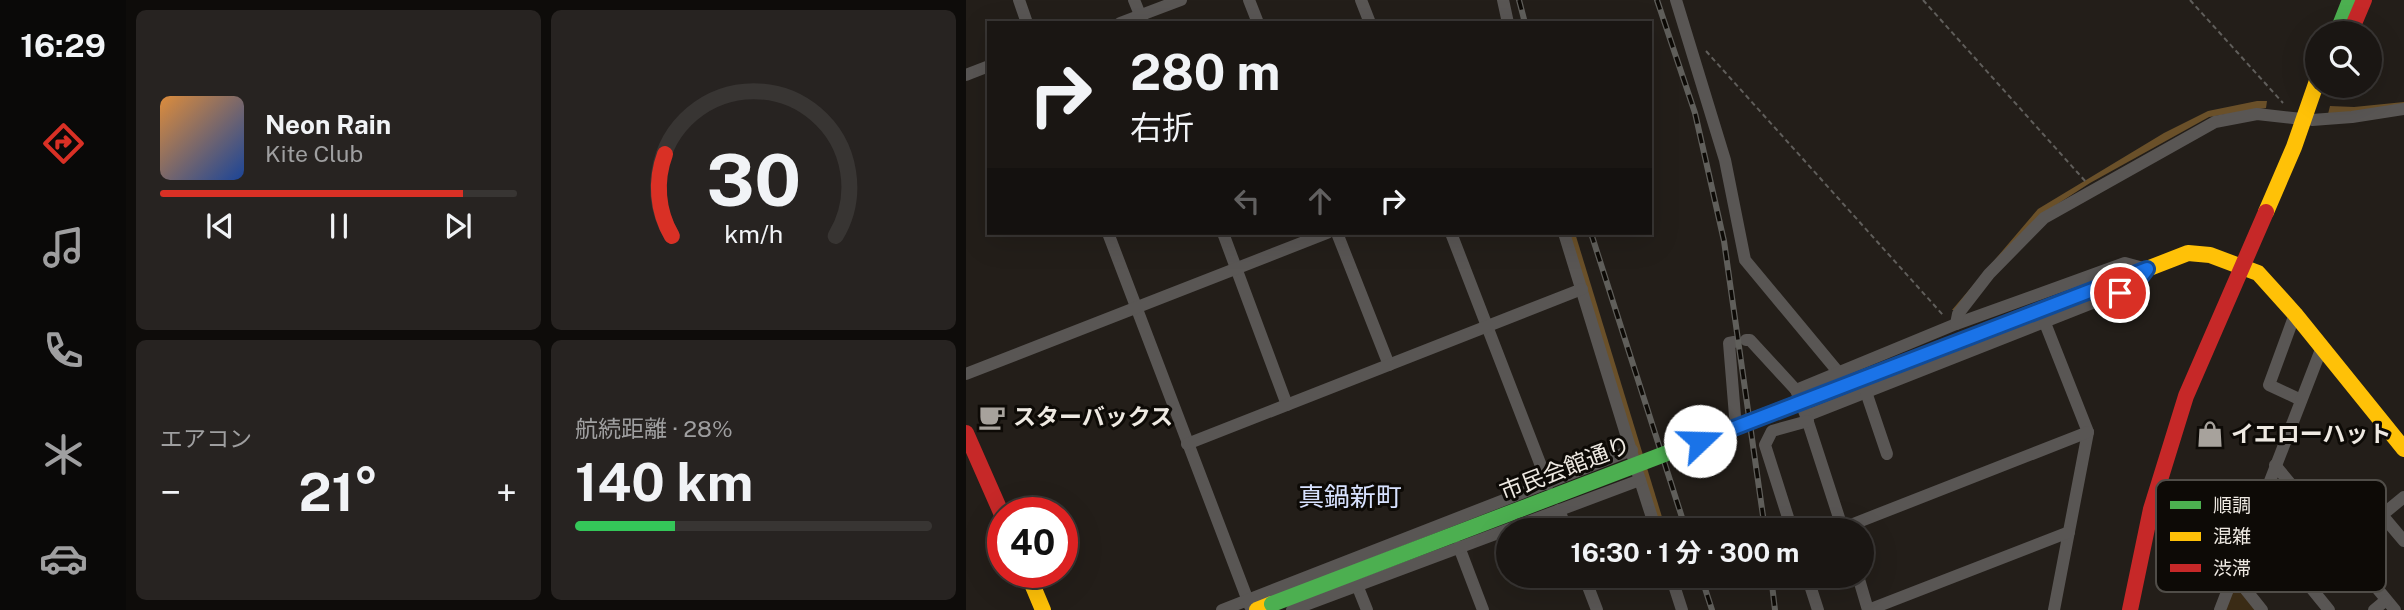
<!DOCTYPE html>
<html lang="ja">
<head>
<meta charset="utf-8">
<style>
  :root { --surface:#1a1613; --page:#272321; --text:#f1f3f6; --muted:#9f9fa0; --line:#383533; --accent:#d93025 }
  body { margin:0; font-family:"Public Sans","Noto Sans JP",sans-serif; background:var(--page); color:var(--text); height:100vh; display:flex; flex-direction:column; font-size:26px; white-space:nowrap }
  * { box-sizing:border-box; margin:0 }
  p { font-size:23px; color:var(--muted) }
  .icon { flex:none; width:38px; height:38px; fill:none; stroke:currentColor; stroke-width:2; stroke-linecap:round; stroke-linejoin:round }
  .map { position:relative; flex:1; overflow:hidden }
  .sheet { display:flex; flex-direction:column; gap:10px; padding:10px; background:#0e0c0a; width:840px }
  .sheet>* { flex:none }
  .hud { position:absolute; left:21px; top:21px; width:665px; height:214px; border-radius:0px; box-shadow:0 7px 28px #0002,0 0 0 2px var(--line); background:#1a1613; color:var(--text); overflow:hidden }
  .buttons { position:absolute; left:1339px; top:21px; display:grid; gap:14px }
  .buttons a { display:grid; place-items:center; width:77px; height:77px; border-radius:50%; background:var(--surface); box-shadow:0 7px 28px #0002,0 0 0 2px var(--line); font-size:35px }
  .speed { position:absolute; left:21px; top:497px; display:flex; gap:14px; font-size:35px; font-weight:700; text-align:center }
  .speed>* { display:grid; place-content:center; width:91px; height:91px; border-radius:50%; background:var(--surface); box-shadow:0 7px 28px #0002,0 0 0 2px var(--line); line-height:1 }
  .speed .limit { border:10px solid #d22; background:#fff; color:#111 }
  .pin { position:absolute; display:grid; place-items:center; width:60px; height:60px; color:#fff; margin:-30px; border:4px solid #fff; border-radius:50%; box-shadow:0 2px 7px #0007 }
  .me { position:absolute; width:77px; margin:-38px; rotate:69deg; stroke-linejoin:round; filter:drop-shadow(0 0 5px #0008) }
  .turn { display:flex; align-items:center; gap:24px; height:147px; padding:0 28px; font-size:32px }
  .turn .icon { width:91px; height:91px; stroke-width:2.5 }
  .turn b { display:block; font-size:49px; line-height:60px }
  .lanes { display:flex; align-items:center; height:66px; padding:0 28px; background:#0003; justify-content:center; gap:35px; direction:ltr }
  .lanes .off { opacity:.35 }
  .big { font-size:52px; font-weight:700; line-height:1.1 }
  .sheet .tile { flex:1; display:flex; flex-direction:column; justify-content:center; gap:10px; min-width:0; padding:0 24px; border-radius:10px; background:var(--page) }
  .sheet .dial { align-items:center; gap:0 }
  .dial svg { height:182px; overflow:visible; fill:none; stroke:var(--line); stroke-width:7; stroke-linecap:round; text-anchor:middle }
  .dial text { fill:var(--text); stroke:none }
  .song { display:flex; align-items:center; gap:21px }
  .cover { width:84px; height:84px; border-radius:10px; background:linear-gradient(135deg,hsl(30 70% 55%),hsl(220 70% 35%)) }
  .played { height:7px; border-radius:4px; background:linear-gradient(90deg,var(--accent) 85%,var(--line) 85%) }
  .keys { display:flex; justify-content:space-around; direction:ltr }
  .heat { display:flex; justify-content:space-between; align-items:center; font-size:38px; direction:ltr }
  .charge { height:10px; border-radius:5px; background:linear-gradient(90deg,#34c759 28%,var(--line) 0) }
  .sheet .tiles { flex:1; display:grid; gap:10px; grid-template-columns:repeat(2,1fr) }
  .trip { position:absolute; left:530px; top:518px; width:378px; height:70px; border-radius:35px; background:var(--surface); box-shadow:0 7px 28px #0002,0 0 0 2px var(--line); font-weight:700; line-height:70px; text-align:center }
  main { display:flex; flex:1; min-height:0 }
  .dock { display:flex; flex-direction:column; width:126px; justify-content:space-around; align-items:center; background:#0a0908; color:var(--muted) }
  .dock .icon { width:49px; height:49px }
  .dock .current { color:var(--accent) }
  .dock b { font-size:32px; color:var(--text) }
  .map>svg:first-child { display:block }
  .green { fill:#3a2b15 }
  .water { fill:#6a5029 }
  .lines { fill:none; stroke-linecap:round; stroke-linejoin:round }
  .path { stroke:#605e5b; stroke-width:2; stroke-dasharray:5 3.5; stroke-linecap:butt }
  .street { stroke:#595654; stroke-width:12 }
  .fast { stroke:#4caf50; stroke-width:16 }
  .slow { stroke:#ffc107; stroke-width:16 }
  .jam { stroke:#c62828; stroke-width:16 }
  .rail-casing { stroke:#605f5b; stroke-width:6 }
  .rail { stroke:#0d0a06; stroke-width:3.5; stroke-dasharray:10; stroke-linecap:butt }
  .fast-bridge { stroke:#4caf50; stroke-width:16 }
  .slow-bridge { stroke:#ffc107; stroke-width:16 }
  .route-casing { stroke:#114b97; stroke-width:18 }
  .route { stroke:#1a73e8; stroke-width:12 }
  .labels { text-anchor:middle; stroke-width:6; stroke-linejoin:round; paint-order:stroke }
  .poi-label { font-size:23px; font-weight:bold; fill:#eee9e2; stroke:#0d0a06; text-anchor:start }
  .street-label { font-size:23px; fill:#eee9e2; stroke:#0d0a06 }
  .quarter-label { font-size:26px; fill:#d8e2ff; stroke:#0d0a06 }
  .key { fill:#0d0a06; stroke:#504d48; stroke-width:2 }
  .key-label { font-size:19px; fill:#eee9e2 }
</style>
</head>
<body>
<main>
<nav class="dock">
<b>16:29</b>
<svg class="icon current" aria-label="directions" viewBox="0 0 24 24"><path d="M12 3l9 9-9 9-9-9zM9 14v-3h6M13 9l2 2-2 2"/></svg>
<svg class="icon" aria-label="music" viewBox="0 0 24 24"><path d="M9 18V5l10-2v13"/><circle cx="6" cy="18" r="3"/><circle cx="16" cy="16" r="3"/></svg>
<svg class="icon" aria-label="phone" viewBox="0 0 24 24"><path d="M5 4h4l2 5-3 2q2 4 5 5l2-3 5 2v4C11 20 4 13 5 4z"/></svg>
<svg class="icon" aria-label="climate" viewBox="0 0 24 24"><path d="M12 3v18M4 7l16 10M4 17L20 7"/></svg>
<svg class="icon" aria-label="car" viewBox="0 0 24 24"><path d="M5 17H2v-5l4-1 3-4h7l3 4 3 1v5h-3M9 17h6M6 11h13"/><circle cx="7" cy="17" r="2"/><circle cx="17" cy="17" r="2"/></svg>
</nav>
<section class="sheet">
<div class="tiles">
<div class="tile">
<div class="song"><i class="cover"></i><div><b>Neon Rain</b><p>Kite Club</p></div></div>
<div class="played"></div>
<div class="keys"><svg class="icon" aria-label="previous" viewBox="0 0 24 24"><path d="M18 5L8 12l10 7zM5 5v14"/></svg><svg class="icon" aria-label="pause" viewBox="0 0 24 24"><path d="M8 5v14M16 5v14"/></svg><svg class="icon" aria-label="next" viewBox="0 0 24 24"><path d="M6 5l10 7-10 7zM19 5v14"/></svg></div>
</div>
<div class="tile dial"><svg viewBox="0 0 100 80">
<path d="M14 69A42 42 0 1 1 86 69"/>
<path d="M14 69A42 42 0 0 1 11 33" stroke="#d93025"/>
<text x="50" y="56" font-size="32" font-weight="700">30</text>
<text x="50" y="72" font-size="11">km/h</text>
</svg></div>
<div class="tile"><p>エアコン</p>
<div class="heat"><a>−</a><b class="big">21°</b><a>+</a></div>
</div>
<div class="tile"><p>航続距離 · 28%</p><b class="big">140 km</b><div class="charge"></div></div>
</div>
</section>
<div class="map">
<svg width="1438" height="610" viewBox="0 0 1438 610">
  <rect width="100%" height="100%" fill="#231e19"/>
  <polygon class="green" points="1274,591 1289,610 1259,610 1266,592"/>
  <g class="water">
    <polygon points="1291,101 1301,101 1300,108 1243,117 1124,183 1076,214 993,310 986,310 1072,209 1198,133 1242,111"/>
    <polygon points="1438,102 1438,107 1362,114 1364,106 1388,107"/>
    <polygon points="602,233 609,233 700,530 694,530"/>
  </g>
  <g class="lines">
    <g class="path">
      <polyline points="957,0 1120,182"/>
      <polyline points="1224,0 1317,103"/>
      <polyline points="740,51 977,315"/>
    </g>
    <g class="street">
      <polyline points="53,0 61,23"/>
      <polyline points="168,0 177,22"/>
      <polyline points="283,0 292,23"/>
      <polyline points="395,0 404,23"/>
      <polyline points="537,0 542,23"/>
      <polyline points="710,0 759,160 779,260 873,373"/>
      <polyline points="154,23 215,0"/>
      <polyline points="0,75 23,66"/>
      <polyline points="1346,120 1386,117 1438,109"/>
      <polyline points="142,233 284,606"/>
      <polyline points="257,233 321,405"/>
      <polyline points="371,233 423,365"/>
      <polyline points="485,233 582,484"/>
      <polyline points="598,233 667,457"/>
      <polygon points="1159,263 1181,269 1167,287 840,416 830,390 990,324"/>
      <polyline points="1329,314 1303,385 1335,400"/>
      <polyline points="1079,323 1122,432 1088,610"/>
      <polyline points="990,324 992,314 1023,274 1078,218 1249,122 1291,114 1336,119"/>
      <polyline points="780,340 784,340 830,390"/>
      <polyline points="768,342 763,343 769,416"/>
      <polyline points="0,374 361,233"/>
      <polyline points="900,392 921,454"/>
      <polyline points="840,416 877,530"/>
      <polyline points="221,444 616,289"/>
      <polyline points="1309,465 1429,610"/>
      <polyline points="672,474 690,530"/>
      <polyline points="1438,497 1416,515 1438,541"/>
      <polyline points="593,510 601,530"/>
      <polyline points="1289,519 1363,610"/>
      <polyline points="877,528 1122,432"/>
      <polyline points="826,530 799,445 806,431 842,421"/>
      <polyline points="493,547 517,610"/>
      <polyline points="1268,575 1296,610"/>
      <polyline points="618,576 631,610"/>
      <polyline points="705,576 716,610"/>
      <polyline points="841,576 852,610"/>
      <polyline points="892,576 902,610"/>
      <polyline points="391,585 401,610"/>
      <polyline points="256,610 666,450"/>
      <polyline points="326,610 674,480"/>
      <polyline points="902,610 1103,532"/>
      <polyline points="1254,610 1356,347"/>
      <polyline points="1408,610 1420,600"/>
    </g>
    <polyline class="fast" points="1371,33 1384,0"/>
    <g class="slow">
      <polyline points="1300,212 1328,147 1351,81"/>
      <polyline points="1119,293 1222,253 1244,255 1292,273 1329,314 1438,449"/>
      <polyline points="61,572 77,610"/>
      <polyline points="291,610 306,604"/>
    </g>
    <g class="jam">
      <polyline points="1384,33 1398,0"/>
      <polyline points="0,433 37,517"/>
      <polyline points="1164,610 1185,509 1220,396 1300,212"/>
    </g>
    <defs>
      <g id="rail">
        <polyline points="553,0 559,23"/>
        <polyline points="691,0 729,113 758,241 799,530"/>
        <polyline points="625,233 720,530"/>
        <polyline points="735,576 746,610"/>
        <polyline points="805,576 809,610"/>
      </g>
    </defs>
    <use href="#rail" class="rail-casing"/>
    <use href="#rail" class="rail"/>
    <polyline class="fast-bridge" points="306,604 764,429"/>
    <polyline class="slow-bridge" points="764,429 1119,293"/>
  </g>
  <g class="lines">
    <defs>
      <polyline id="route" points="734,441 1181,269 1167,287 1154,293"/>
    </defs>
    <use href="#route" class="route-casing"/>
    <use href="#route" class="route"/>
  </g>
  <defs>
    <symbol id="cafe-bare" viewBox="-9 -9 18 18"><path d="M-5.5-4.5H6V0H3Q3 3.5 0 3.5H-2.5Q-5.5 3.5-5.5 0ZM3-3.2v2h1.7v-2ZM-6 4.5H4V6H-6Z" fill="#a7a29c" stroke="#0d0a06" stroke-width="2.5" paint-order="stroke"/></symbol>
    <symbol id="shop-bare" viewBox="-9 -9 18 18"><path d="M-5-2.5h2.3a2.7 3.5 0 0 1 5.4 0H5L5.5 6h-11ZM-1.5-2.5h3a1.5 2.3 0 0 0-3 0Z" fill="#a7a29c" stroke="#0d0a06" stroke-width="2.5" paint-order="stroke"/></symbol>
  </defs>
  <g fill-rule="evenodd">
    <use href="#cafe-bare" x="7" y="398" width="38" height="38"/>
    <use href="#shop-bare" x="1225" y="415" width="38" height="38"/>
  </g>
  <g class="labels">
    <g class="poi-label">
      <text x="47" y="425">スターバックス</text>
      <text x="1265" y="442">イエローハット</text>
    </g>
    <g class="street-label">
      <text transform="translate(599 468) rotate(-21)" y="8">市民会館通り</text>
    </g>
    <g class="quarter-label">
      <text x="384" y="506">真鍋新町</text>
    </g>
  </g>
  <rect x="1190" y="480" width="230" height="112" rx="10" class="key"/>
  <rect x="1204" y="501" width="31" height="8" fill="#4caf50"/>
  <rect x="1204" y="532" width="31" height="9" fill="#ffc107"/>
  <rect x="1204" y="564" width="31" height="8" fill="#c62828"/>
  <g class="key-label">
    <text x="1247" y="512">順調</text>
    <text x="1247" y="543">混雑</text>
    <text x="1247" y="575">渋滞</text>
  </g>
</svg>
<div class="buttons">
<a><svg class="icon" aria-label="search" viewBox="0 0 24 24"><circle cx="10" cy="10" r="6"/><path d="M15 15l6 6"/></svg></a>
</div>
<div class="speed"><div class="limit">40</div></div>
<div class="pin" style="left:1154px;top:293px;background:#d93025"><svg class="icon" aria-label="arrive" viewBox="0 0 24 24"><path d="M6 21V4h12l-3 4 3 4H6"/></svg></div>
<svg class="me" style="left:734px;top:441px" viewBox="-20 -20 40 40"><circle r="19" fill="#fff"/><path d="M0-13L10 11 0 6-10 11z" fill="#1a73e8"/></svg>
<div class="trip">16:30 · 1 分 · 300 m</div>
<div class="hud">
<div class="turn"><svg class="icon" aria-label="right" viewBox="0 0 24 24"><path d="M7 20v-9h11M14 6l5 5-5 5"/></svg><div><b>280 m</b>右折</div></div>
<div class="lanes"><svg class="icon off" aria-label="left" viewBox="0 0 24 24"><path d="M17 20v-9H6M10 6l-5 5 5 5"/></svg><svg class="icon off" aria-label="ahead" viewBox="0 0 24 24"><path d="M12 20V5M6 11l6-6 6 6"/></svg><svg class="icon" aria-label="right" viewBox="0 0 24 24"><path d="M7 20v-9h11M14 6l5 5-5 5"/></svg></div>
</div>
</div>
</main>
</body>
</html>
